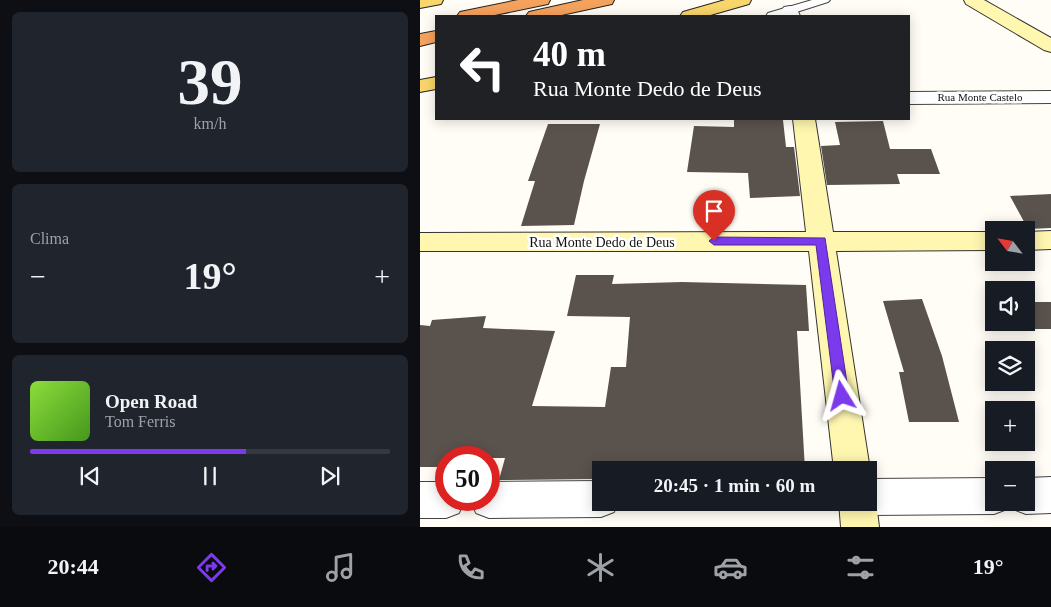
<!DOCTYPE html>
<html lang="pt">
<head>
<meta charset="utf-8">
<style>
  :root { --surface:#171b24; --page:#20242c; --text:#f1f3f6; --muted:#9ea1a6; --line:#363941; --accent:#7c3aed }
  body { margin:0; font-family:Georgia,serif; background:var(--page); color:var(--text); height:100vh; display:flex; flex-direction:column; font-size:19px; white-space:nowrap }
  * { box-sizing:border-box; margin:0 }
  p { font-size:16px; color:var(--muted) }
  .icon { flex:none; width:28px; height:28px; fill:none; stroke:currentColor; stroke-width:2; stroke-linecap:round; stroke-linejoin:round }
  .map { position:relative; flex:1; overflow:hidden }
  .drawer { display:flex; flex-direction:column; gap:12px; padding:12px; background:#0d0f14; width:420px }
  .drawer>* { flex:none }
  .banner { position:absolute; left:15px; top:15px; width:475px; height:105px; border-radius:0px; box-shadow:0 2px 12px #0003; background:#202124; color:#fff; overflow:hidden }
  .needle { width:32px; rotate:301deg }
  .fabs { position:absolute; left:565px; top:221px; display:grid; gap:10px }
  .fabs a { display:grid; place-items:center; width:50px; height:50px; border-radius:0px; background:var(--surface); box-shadow:0 2px 12px #0003; font-size:25px }
  .speed { position:absolute; left:15px; top:446px; display:flex; gap:10px; font-size:25px; font-weight:700; text-align:center }
  .speed>* { display:grid; place-content:center; width:65px; height:65px; border-radius:50%; background:var(--surface); box-shadow:0 2px 12px #0003; line-height:1 }
  .speed .limit { border:8px solid #d22; background:#fff; color:#111 }
  .pin { position:absolute; display:grid; place-items:center; width:42px; height:42px; color:#fff; margin:-51px -21px; border-radius:50% 50% 50% 0; rotate:-45deg; box-shadow:0 0 5px #0007 }
  .pin .icon { rotate:45deg }
  .me { position:absolute; width:55px; margin:-28px; rotate:352deg; stroke-linejoin:round; filter:drop-shadow(0 0 4px #0008) }
  .turn { display:flex; align-items:center; gap:18px; height:105px; padding:0 15px; font-size:22px }
  .turn .icon { width:65px; height:65px; stroke-width:2.5 }
  .turn b { display:block; font-size:35px; line-height:42px }
  .big { font-size:38px; font-weight:700; line-height:1.1 }
  .drawer .tile { flex:1; display:flex; flex-direction:column; justify-content:center; gap:8px; min-width:0; padding:0 18px; border-radius:8px; background:var(--page) }
  .drawer .dial { align-items:center; gap:0 }
  .dial b { font-size:65px; line-height:1 }
  .song { display:flex; align-items:center; gap:15px }
  .cover { width:60px; height:60px; border-radius:8px; background:linear-gradient(135deg,hsl(90 70% 55%),hsl(100 70% 35%)) }
  .played { height:5px; border-radius:2px; background:linear-gradient(90deg,var(--accent) 60%,var(--line) 60%) }
  .keys { display:flex; justify-content:space-around; direction:ltr }
  .heat { display:flex; justify-content:space-between; align-items:center; font-size:28px; direction:ltr }
  .trip { position:absolute; left:172px; top:461px; width:285px; height:50px; border-radius:0px; background:var(--surface); box-shadow:0 2px 12px #0003; font-weight:700; line-height:50px; text-align:center }
  .menu { display:flex; height:80px; justify-content:space-around; align-items:center; background:#090b0e; color:var(--muted) }
  .menu .icon { width:35px; height:35px }
  .menu .selected { color:var(--accent) }
  .menu b { font-size:22px; color:var(--text) }
  main { display:flex; flex:1; min-height:0 }
  .map>svg:first-child { display:block }
  .building { fill:#5a524d }
  .lines { fill:none; stroke-linecap:round; stroke-linejoin:round }
  .lane-casing { stroke:#444; stroke-width:2 }
  .street-casing { stroke:#444; stroke-width:2 }
  .secondary-casing { stroke:#333; stroke-width:2 }
  .primary-casing { stroke:#222; stroke-width:2 }
  .highway-casing { stroke:#222; stroke-width:2 }
  .lane { fill:#fff; fill-rule:evenodd }
  .street { fill:#fff; fill-rule:evenodd }
  .secondary { fill:#fff6b0; fill-rule:evenodd }
  .primary { fill:#f9d66b; fill-rule:evenodd }
  .highway { fill:#f5a25d; fill-rule:evenodd }
  .route { fill:#7c3aed; stroke:#51269a }
  .labels { text-anchor:middle; stroke-width:5; stroke-linejoin:round; paint-order:stroke }
  .far-street-label { font-size:11px; fill:#111; stroke:#fff }
  .street-label { font-size:14px; fill:#111; stroke:#fff }
</style>
</head>
<body>
<main>
<section class="drawer">
<div class="tile dial"><b>39</b><p>km/h</p></div>
<div class="tile"><p>Clima</p>
<div class="heat"><a>−</a><b class="big">19°</b><a>+</a></div>
</div>
<div class="tile">
<div class="song"><i class="cover"></i><div><b>Open Road</b><p>Tom Ferris</p></div></div>
<div class="played"></div>
<div class="keys"><svg class="icon" aria-label="previous" viewBox="0 0 24 24"><path d="M18 5L8 12l10 7zM5 5v14"/></svg><svg class="icon" aria-label="pause" viewBox="0 0 24 24"><path d="M8 5v14M16 5v14"/></svg><svg class="icon" aria-label="next" viewBox="0 0 24 24"><path d="M6 5l10 7-10 7zM19 5v14"/></svg></div>
</div>
</section>
<div class="map">
<svg width="631" height="527" viewBox="0 0 631 527">
  <rect width="100%" height="100%" fill="#fffdf5"/>
  <g class="building">
    <polygon points="314,120 363,120 366,147 374,147 380,196 330,198 328,173 267,172 274,126 314,127"/>
    <polygon points="463,121 470,149 511,149 520,174 477,174 480,184 407,185 401,146 420,145 415,122"/>
    <polygon points="128,124 180,124 164,181 154,225 101,226 115,181 108,181"/>
    <polygon points="631,194 631,228 608,229 590,196"/>
    <polygon points="156,275 194,275 192,284 262,282 386,285 389,331 377,331 385,470 319,470 319,465 248,465 247,470 181,470 181,479 79,480 85,458 26,458 26,467 0,467 0,325 10,326 12,320 66,316 63,328 135,331 112,406 185,407 191,367 206,367 210,317 147,316"/>
    <polygon points="502,299 522,356 539,422 489,422 479,372 484,372 463,301"/>
    <polygon points="606,302 631,302 631,329 604,329 602,322 606,322"/>
  </g>
  <g class="lines">
    <defs>
      <polygon id="lane" points="392,0 410,0 408,2 364,16 346,16 348,13"/>
      <g id="street">
        <polygon points="370,6 376,7 380,16 362,16 361,11 364,7"/>
        <polygon points="631,91 631,103 489,104 489,92"/>
        <polygon points="631,477 631,513 606,514 593,509 590,502 606,502 606,478"/>
        <polygon points="574,478 574,502 590,502 587,509 574,514 449,515 436,510 433,502 449,502 449,479"/>
        <polygon points="181,481 181,502 198,502 194,512 181,517 69,518 56,513 51,500 69,500 69,482"/>
        <polygon points="0,482 26,482 26,500 44,500 39,513 26,518 0,518"/>
      </g>
      <g id="secondary">
        <polygon points="544,0 564,0 631,38 631,52 624,50 546,4"/>
        <polygon points="373,119 395,119 413,232 574,232 574,250 416,251 450,470 449,473 449,470 414,470 389,251 0,251 0,233 386,232"/>
        <polygon points="631,231 631,249 606,250 606,232"/>
        <polygon points="449,489 456,502 459,527 421,527 419,502 449,502"/>
      </g>
      <g id="primary">
        <polygon points="0,0 23,0 21,4 0,8"/>
        <polygon points="305,0 331,0 329,4 287,16 260,16 263,12"/>
        <polygon points="16,77 16,89 0,92 0,80"/>
      </g>
      <g id="highway">
        <polygon points="98,0 130,0 128,4 70,16 37,16 40,12"/>
        <polygon points="163,0 194,0 192,4 137,16 106,16 109,12"/>
        <polygon points="16,31 16,42 0,46 0,34"/>
      </g>
    </defs>
    <use href="#lane" class="lane-casing"/>
    <use href="#street" class="street-casing"/>
    <use href="#secondary" class="secondary-casing"/>
    <use href="#primary" class="primary-casing"/>
    <use href="#highway" class="highway-casing"/>
    <use href="#lane" class="lane"/>
    <use href="#street" class="street"/>
    <use href="#secondary" class="secondary"/>
    <use href="#primary" class="primary"/>
    <use href="#highway" class="highway"/>
  </g>
  <polygon class="route" points="294,237 405,238 429,396 427,400 422,402 417,400 415,396 396,245 294,245 289,241"/>
  <g class="labels">
    <g class="far-street-label">
      <text x="560" y="101">Rua Monte Castelo</text>
    </g>
    <g class="street-label">
      <text x="182" y="247">Rua Monte Dedo de Deus</text>
    </g>
  </g>
</svg>
<div class="fabs">
<a><svg class="needle" viewBox="-14 -14 28 28"><path d="M0-13l5 13h-10z" fill="#e53935"/><path d="M0 13l5-13h-10z" fill="#9ea1a6"/></svg></a>
<a><svg class="icon" aria-label="sound" viewBox="0 0 24 24"><path d="M4 9h4l5-4v14l-5-4H4zM17 9q2 3 0 6"/></svg></a>
<a><svg class="icon" aria-label="layers" viewBox="0 0 24 24"><path d="M12 4l9 5-9 5-9-5zM3 14l9 5 9-5"/></svg></a>
<a>+</a>
<a>−</a>
</div>
<div class="speed"><div class="limit">50</div></div>
<div class="pin" style="left:294px;top:241px;background:#d93025"><svg class="icon" aria-label="arrive" viewBox="0 0 24 24"><path d="M6 21V4h12l-3 4 3 4H6"/></svg></div>
<svg class="me" style="left:422px;top:396px" viewBox="-20 -20 40 40"><path d="M0-17L14 15 0 8-14 15z" fill="#7c3aed" stroke="#fff" stroke-width="4"/></svg>
<div class="trip">20:45 · 1 min · 60 m</div>
<div class="banner">
<div class="turn"><svg class="icon" aria-label="left" viewBox="0 0 24 24"><path d="M17 20v-9H6M10 6l-5 5 5 5"/></svg><div><b>40 m</b>Rua Monte Dedo de Deus</div></div>
</div>
</div>
</main>
<nav class="menu">
<b>20:44</b>
<svg class="icon selected" aria-label="directions" viewBox="0 0 24 24"><path d="M12 3l9 9-9 9-9-9zM9 14v-3h6M13 9l2 2-2 2"/></svg>
<svg class="icon" aria-label="music" viewBox="0 0 24 24"><path d="M9 18V5l10-2v13"/><circle cx="6" cy="18" r="3"/><circle cx="16" cy="16" r="3"/></svg>
<svg class="icon" aria-label="phone" viewBox="0 0 24 24"><path d="M5 4h4l2 5-3 2q2 4 5 5l2-3 5 2v4C11 20 4 13 5 4z"/></svg>
<svg class="icon" aria-label="climate" viewBox="0 0 24 24"><path d="M12 3v18M4 7l16 10M4 17L20 7"/></svg>
<svg class="icon" aria-label="car" viewBox="0 0 24 24"><path d="M5 17H2v-5l4-1 3-4h7l3 4 3 1v5h-3M9 17h6M6 11h13"/><circle cx="7" cy="17" r="2"/><circle cx="17" cy="17" r="2"/></svg>
<svg class="icon" aria-label="filters" viewBox="0 0 24 24"><path d="M4 7h16M4 17h16"/><circle cx="9" cy="7" r="2"/><circle cx="15" cy="17" r="2"/></svg>
<b>19°</b>
</nav>
</body>
</html>
